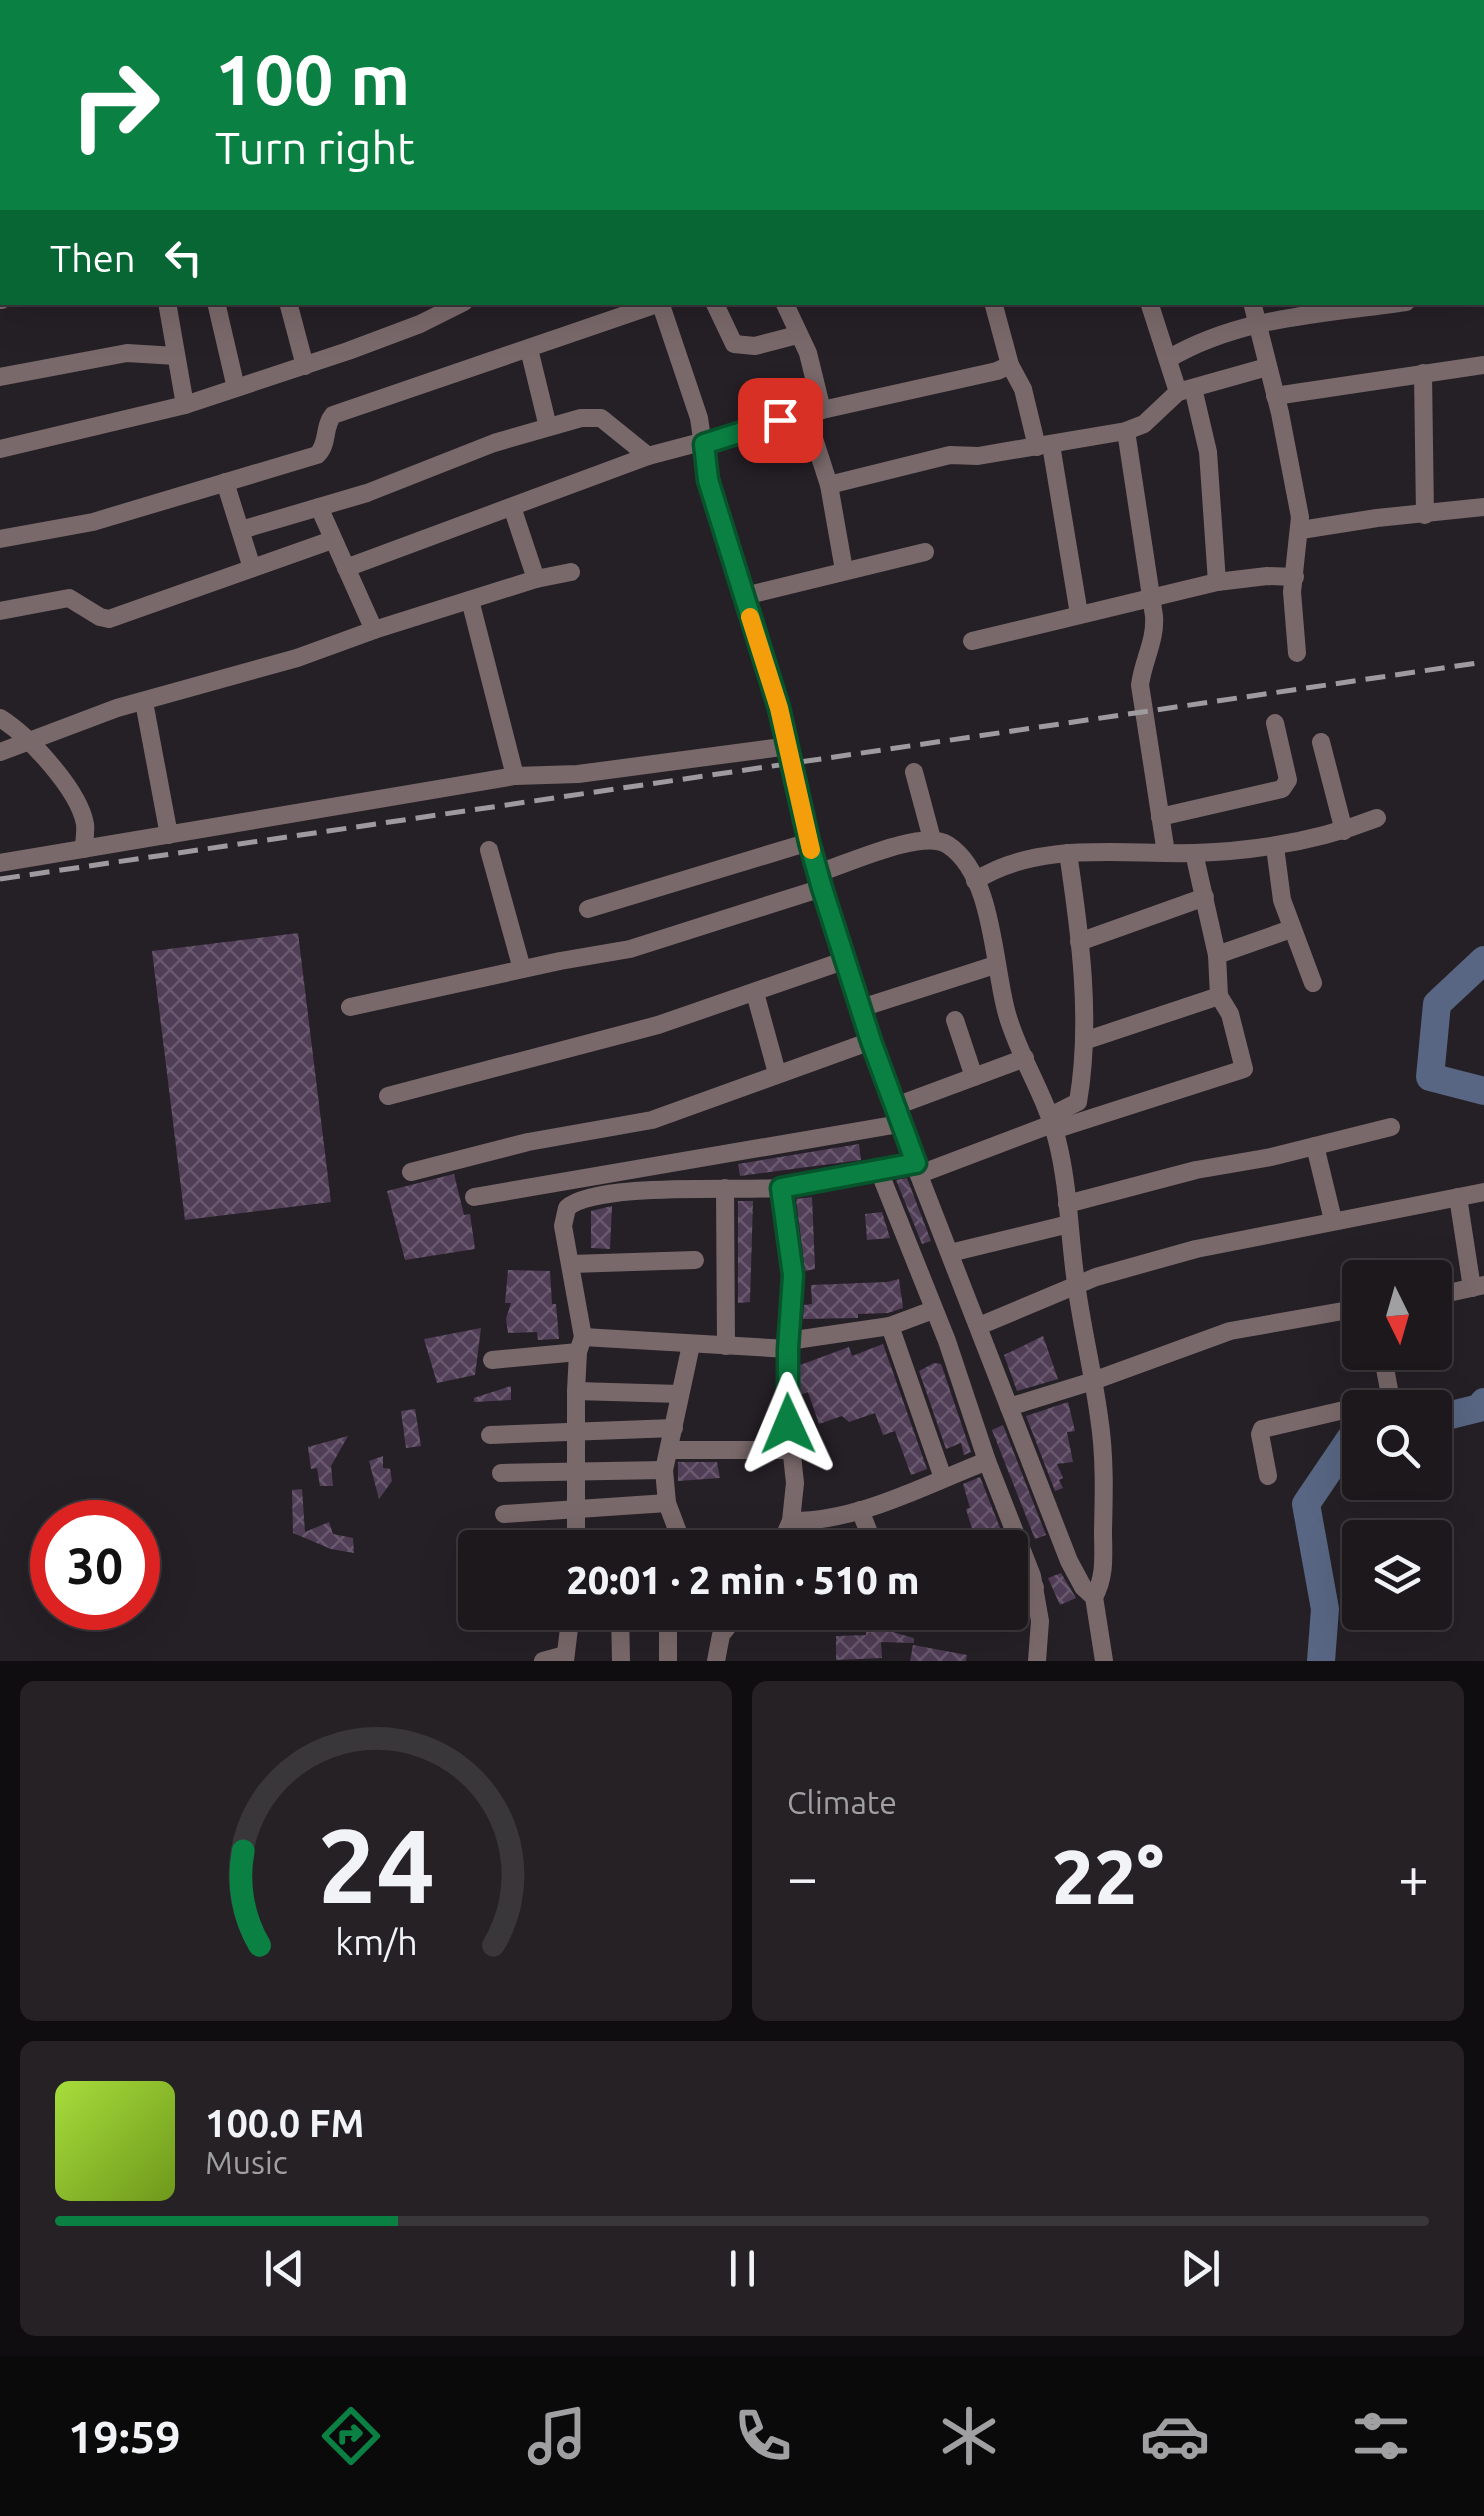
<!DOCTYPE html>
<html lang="en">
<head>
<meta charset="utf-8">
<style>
  :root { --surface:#1c181c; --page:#252125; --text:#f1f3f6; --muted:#a0a0a3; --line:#3a373b; --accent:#0b8043 }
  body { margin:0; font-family:Ubuntu,sans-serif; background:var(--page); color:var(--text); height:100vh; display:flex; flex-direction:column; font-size:38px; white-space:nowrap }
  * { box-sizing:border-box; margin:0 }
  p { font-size:32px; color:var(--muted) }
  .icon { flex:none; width:55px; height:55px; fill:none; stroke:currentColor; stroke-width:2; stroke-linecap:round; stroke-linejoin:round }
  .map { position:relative; height:1661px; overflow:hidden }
  .side { display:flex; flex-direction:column; gap:20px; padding:20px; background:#0f0d0f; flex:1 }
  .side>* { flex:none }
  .hud { position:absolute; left:0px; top:0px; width:1485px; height:305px; box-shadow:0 10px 40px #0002,0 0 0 2px var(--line); background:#0b8043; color:#fff; overflow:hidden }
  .needle { width:65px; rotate:175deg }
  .buttons { position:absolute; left:1342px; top:1260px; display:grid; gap:20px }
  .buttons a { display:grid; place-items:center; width:110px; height:110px; border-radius:10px; background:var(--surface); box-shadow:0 10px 40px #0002,0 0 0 2px var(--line); font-size:50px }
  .speed { position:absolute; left:30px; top:1500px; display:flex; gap:20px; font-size:50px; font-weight:700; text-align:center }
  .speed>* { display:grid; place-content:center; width:130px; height:130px; border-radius:50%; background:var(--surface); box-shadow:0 10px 40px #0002,0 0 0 2px var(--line); line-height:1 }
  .speed .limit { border:15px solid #d22; background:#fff; color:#111 }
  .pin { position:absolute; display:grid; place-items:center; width:85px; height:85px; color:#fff; margin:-42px; border-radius:20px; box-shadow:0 5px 15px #0006 }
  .me { position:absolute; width:110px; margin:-55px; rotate:359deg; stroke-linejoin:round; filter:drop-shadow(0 0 8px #0008) }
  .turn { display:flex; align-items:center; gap:35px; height:210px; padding:0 50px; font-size:45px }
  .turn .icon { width:130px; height:130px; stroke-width:2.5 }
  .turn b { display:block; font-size:70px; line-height:85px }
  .then { display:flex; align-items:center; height:95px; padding:0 50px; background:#0003; gap:20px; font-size:38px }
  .big { font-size:75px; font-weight:800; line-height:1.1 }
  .side .card { flex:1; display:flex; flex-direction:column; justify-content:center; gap:15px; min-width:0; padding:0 35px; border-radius:15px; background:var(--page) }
  .side .dial { align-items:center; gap:0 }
  .dial svg { height:260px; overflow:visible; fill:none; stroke:var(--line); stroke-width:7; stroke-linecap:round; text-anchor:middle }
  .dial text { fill:var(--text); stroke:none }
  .song { display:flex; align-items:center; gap:30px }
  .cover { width:120px; height:120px; border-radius:15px; background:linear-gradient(135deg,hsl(80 70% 55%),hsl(80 70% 35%)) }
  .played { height:10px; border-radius:5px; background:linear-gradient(90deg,var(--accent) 25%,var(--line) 25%) }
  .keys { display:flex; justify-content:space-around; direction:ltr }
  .heat { display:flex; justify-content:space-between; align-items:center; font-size:55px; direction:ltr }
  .side .tiles { flex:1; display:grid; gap:20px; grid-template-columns:1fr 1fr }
  .card:last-child { grid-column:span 2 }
  .trip { position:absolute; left:458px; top:1530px; width:570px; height:100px; border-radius:10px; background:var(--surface); box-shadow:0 10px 40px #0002,0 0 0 2px var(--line); font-weight:800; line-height:100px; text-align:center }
  .dock { display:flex; height:160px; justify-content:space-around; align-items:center; background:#0b0a0b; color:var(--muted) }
  .dock .icon { width:70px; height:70px }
  .dock .on { color:var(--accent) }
  .dock b { font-size:45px; color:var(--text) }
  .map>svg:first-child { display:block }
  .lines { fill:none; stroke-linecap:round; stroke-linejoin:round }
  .river { stroke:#586683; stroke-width:28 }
  .building { fill:url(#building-cross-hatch) }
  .minor { stroke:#7a696b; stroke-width:18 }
  .rail { stroke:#9e9b9f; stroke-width:5; stroke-dasharray:20 10; stroke-linecap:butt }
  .route-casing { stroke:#07532c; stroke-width:25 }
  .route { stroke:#0b8043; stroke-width:18 }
  .slow { stroke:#f59e0b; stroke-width:18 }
</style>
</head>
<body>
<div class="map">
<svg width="1484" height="1661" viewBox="0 0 1484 1661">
  <defs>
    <pattern id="building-cross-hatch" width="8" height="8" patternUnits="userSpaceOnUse" patternTransform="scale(2.5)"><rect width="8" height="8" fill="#503d56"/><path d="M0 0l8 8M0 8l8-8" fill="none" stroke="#69596e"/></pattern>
  </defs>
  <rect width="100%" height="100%" fill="#252026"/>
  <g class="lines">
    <g class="river">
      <polyline points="1484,960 1437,1004 1430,1077 1484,1091"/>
      <polyline points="1435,1419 1479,1408 1484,1402"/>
      <polyline points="1321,1661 1325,1609 1306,1504 1350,1439 1360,1437"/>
    </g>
  </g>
  <g class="building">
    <polygon points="298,933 331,1202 185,1220 152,951"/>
    <polygon points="859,1144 861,1160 740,1176 738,1164"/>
    <polygon points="454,1174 464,1215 470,1214 475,1249 405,1260 387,1191"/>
    <polygon points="907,1178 931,1241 922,1244 896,1180"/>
    <polygon points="812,1197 815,1269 805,1271 796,1199"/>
    <polygon points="738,1201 753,1201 750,1302 738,1303"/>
    <polygon points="612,1206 610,1249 591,1248 591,1211"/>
    <polygon points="882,1212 890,1238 867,1240 865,1214"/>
    <polygon points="508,1270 550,1271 552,1304 556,1304 559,1339 538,1340 537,1332 508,1333 506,1319 511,1303 505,1303"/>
    <polygon points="899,1279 903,1308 888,1313 858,1314 858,1318 803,1319 804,1305 812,1304 811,1285 887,1282"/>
    <polygon points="481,1328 475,1375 437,1383 424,1339"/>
    <polygon points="1043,1336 1058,1379 1017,1391 1004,1355"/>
    <polygon points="883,1344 927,1469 911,1475 895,1431 883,1435 875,1413 849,1422 842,1416 819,1424 808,1392 800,1395 799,1392 800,1365 849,1347 852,1356"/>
    <polygon points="934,1363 941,1364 971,1452 964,1455 961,1443 946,1449 919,1371"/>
    <polygon points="511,1386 511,1400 474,1402 474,1398"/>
    <polygon points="1068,1402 1075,1431 1067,1432 1073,1462 1057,1464 1063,1478 1059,1480 1063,1488 1055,1491 1026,1416"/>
    <polygon points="415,1409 421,1446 406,1448 401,1411"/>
    <polygon points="1003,1425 1046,1535 1035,1539 992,1430"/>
    <polygon points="348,1436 331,1466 333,1486 320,1486 317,1468 311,1469 308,1447"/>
    <polygon points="383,1456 383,1468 390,1469 392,1481 379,1499 369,1461"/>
    <polygon points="678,1462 717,1462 720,1478 678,1481"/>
    <polygon points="980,1477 1006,1543 995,1548 978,1548 966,1509 970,1508 963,1484"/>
    <polygon points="302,1489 305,1532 329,1522 333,1534 353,1538 354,1553 331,1549 293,1533 292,1490"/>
    <polygon points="1061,1573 1076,1598 1060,1605 1048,1578"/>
    <polygon points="867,1612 883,1612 883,1619 889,1619 889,1631 914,1638 914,1643 881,1642 882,1658 836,1660 836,1636 866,1635"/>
    <polygon points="913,1645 967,1655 966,1661 910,1661"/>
  </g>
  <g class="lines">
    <g class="minor">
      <polyline points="255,0 257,2"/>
      <polyline points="543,0 544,2"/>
      <polyline points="825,0 826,2"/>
      <polyline points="900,0 901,2"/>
      <polyline points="1157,0 1158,2"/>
      <polyline points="52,2 71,0"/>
      <polyline points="288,2 295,0"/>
      <polyline points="524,2 530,0"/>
      <polyline points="583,2 590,0"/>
      <polyline points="782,2 790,0"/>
      <polyline points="1134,2 1134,0"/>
      <polyline points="0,8 2,7"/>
      <polyline points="1482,68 1484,68"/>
      <polyline points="1482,150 1484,150"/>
      <polyline points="0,191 2,191"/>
      <polyline points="1482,292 1484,292"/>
      <polyline points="0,300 2,300"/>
      <polyline points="167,302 185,405"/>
      <polyline points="216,302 236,388"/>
      <polyline points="288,302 305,366"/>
      <polyline points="660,302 699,418 708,480 779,707 809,842 871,1041 899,1124 1069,1561 1083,1587 1094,1597 1104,1661"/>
      <polyline points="714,302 734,344 755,346 797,335"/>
      <polyline points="784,302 808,353 822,410"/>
      <polyline points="993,302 1010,365 1023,389 1037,447"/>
      <polyline points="1149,302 1178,392"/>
      <polyline points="1252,302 1280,413 1300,517 1292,592 1297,653"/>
      <polyline points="529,349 548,427"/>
      <path d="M1168 359C1241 316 1324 314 1406 302"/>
      <polyline points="1423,373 1425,515"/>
      <polyline points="0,377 127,353 176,356"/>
      <polyline points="1193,388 1208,452 1217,582"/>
      <polyline points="1275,396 1484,365"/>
      <polyline points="806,414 829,485 844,570"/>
      <path d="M1126 431 1154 616C1156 640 1143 661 1140 685L1166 853"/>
      <polyline points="1051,445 1079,614"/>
      <polyline points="0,449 185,405 348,351 420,324 464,302"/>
      <polyline points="225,482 252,568"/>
      <polyline points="829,485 950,455 978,456 1126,431 1144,424 1178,392 1267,367"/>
      <polyline points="319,507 374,630"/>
      <polyline points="512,507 536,579"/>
      <polyline points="241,530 367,493 494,443 581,418 601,418 648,456"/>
      <polyline points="1301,530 1377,518 1484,507"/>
      <path d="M0 539 93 522 317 455C329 444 323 427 333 415L660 303"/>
      <polyline points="346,568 648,456 822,410 997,371 1010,365"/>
      <polyline points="745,596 925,552"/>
      <polyline points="470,600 515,776"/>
      <polyline points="0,611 69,598 100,617 109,619 332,540"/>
      <polyline points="972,641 1217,582 1267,576 1295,577"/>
      <polyline points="144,702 169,835"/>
      <path d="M0 718C29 736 79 790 85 824 86 832 84 841 84 849"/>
      <polyline points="1321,742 1344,831"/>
      <polyline points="0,752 117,708 297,658 374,630 536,579 571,572"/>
      <polyline points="914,772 932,839"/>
      <polyline points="1160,817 1282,789 1288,780 1275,723"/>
      <polyline points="1275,847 1282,900 1313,983"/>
      <polyline points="489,850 522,969"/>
      <polyline points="0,863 515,776 578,774 789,746"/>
      <path d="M818 873C847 864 923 828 948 845 994 875 993 966 1007 1014 1019 1057 1046 1096 1057 1140 1069 1187 1069 1235 1076 1283 1082 1328 1093 1372 1099 1417 1105 1455 1104 1493 1103 1531 1103 1554 1106 1576 1094 1597"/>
      <path d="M975 881C1039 840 1122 855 1195 853 1258 851 1318 841 1377 818"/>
      <polyline points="588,909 809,842"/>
      <polyline points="1079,942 1205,897"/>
      <polyline points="1217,955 1291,929"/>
      <polyline points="755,993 777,1073"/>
      <polyline points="350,1007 560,961 630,949 822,888"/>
      <polyline points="861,1008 995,965"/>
      <polyline points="955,1020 974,1077"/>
      <polyline points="1084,1041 1219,996"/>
      <polyline points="388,1096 658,1025 846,960"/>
      <polyline points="893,1107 1025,1058"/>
      <path d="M1050 1116 1078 1102C1092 1021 1080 933 1068 853"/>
      <polyline points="1054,1130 1244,1069 1230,1014 1219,996 1217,955 1194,853"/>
      <polyline points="1315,1146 1333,1220"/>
      <polyline points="879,1171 947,1341 987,1461 1032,1576 1040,1621 1037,1661"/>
      <polyline points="411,1172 528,1142 652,1120 871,1041"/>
      <polyline points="920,1174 1052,1124"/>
      <polyline points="725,1188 726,1346"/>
      <polyline points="474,1197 899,1124"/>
      <polyline points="1458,1197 1472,1288"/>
      <polyline points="1067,1204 1196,1170 1271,1157 1391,1127"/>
      <polyline points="950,1253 1069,1224"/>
      <polyline points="571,1264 695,1260"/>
      <polyline points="1435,1296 1484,1285"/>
      <polyline points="890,1326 943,1478"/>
      <polyline points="979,1326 1096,1277 1196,1249 1484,1192"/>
      <polyline points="583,1337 788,1349"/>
      <polyline points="788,1341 890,1326 933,1310"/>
      <polyline points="1382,1352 1392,1406"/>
      <polyline points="492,1360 578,1352"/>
      <polyline points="576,1391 680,1394"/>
      <polyline points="1009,1407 1093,1381 1230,1331 1360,1308"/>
      <polyline points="490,1435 674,1428"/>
      <polyline points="670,1450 790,1450"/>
      <polyline points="501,1473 664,1470"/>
      <polyline points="1268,1476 1260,1434 1262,1429 1391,1399"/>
      <polyline points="860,1510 875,1548"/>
      <polyline points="504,1514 667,1503"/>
      <path d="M791 1521C858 1522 925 1485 987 1461"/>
      <path d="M576 1548V1391L578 1352 583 1337 563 1226 567 1208C596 1182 736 1191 779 1188 824 1184 871 1173 916 1163"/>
      <polyline points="684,1548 667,1503 664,1470 691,1345"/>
      <polyline points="779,1548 791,1521 795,1483 786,1399 793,1275 781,1188"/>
      <polyline points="1010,1588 1035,1587"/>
      <polyline points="620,1612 621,1661"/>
      <polyline points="543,1661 565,1655"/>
      <polyline points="565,1661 571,1612"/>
      <polyline points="668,1661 668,1612"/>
      <polyline points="716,1661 721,1635 739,1612"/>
    </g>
    <polyline class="rail" points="0,879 1484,662"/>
  </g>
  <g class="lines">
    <defs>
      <polyline id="route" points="780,420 704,444 708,480 779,708 809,842 822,888 871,1041 916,1163 781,1188 793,1275 788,1349 788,1424"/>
    </defs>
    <use href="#route" class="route-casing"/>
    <use href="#route" class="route"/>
    <polyline class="slow" points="750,617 779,708 811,850"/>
  </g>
</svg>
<div class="buttons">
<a><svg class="needle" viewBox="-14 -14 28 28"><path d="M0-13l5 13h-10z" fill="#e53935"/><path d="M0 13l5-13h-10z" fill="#a0a0a3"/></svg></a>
<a><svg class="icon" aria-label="search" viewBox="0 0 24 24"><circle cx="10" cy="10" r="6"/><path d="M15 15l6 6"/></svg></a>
<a><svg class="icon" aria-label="layers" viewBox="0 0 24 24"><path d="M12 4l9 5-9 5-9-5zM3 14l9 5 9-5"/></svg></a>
</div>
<div class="speed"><div class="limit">30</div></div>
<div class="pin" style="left:780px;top:420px;background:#d93025"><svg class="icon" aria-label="arrive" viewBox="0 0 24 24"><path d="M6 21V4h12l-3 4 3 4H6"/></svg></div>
<svg class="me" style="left:788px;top:1424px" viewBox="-20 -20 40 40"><path d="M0-17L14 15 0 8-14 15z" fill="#0b8043" stroke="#fff" stroke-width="4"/></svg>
<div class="trip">20:01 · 2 min · 510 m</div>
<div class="hud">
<div class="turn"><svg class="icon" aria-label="right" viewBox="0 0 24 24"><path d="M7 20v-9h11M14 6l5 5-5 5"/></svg><div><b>100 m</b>Turn right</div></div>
<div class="then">Then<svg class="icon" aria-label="left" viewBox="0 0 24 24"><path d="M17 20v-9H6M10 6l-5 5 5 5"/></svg></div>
</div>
</div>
<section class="side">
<div class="tiles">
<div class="card dial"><svg viewBox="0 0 100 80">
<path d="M14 69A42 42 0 1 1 86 69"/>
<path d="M14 69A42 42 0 0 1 9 40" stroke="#0b8043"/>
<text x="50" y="56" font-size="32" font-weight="700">24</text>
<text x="50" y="72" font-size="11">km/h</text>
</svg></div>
<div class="card"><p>Climate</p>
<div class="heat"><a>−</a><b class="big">22°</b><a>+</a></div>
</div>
<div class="card">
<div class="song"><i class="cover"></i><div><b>100.0 FM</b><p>Music</p></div></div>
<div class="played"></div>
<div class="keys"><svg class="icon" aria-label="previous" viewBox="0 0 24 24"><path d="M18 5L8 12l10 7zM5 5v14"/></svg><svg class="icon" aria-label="pause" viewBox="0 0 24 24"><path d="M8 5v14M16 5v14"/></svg><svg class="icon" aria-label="next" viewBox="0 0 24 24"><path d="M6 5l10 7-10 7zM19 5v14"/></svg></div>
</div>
</div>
</section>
<nav class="dock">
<b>19:59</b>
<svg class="icon on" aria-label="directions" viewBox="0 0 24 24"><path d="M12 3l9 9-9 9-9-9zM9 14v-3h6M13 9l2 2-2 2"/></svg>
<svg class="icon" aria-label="music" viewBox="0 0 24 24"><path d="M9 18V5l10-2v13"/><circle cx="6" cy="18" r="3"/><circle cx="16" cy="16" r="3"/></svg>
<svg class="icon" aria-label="phone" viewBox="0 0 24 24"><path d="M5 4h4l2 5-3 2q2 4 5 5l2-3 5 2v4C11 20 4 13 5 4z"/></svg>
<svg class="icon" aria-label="climate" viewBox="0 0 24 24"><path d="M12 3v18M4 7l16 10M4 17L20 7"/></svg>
<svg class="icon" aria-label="car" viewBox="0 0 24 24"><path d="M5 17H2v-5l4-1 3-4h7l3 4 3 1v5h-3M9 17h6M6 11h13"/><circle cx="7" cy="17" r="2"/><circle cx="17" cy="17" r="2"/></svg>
<svg class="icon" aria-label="filters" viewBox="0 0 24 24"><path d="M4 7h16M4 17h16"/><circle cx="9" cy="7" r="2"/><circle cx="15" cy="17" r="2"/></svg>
</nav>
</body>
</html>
